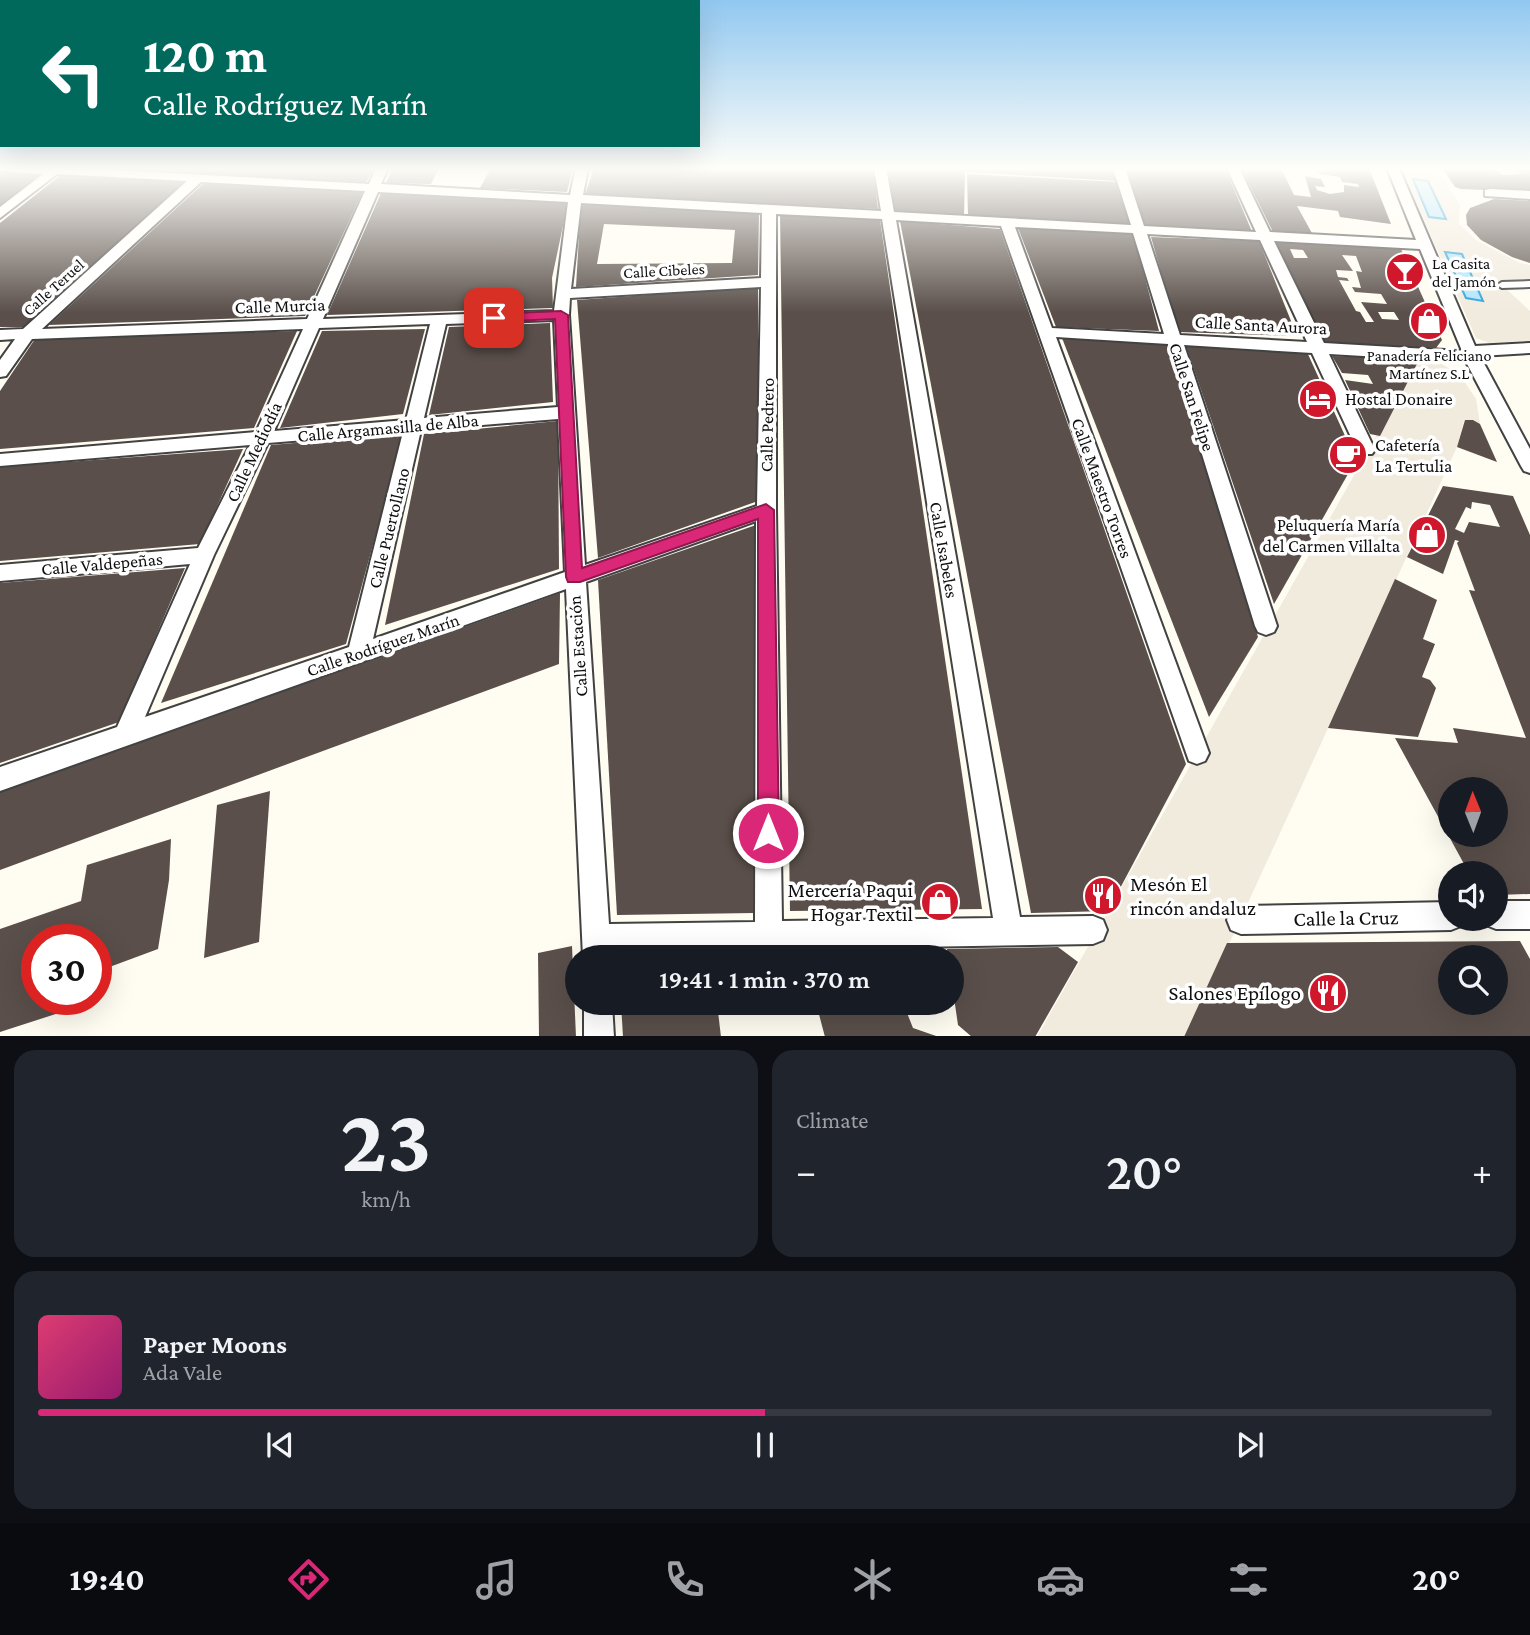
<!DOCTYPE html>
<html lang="en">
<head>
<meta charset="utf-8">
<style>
  :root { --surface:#171b24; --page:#20242c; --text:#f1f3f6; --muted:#9ea1a6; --line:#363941; --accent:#db2777 }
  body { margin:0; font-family:"Crimson Pro",serif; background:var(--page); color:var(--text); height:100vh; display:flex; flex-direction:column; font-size:26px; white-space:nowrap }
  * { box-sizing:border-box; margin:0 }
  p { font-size:23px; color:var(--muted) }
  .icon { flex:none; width:38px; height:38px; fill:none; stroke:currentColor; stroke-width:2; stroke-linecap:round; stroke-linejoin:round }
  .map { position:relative; height:1036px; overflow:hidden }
  .details { display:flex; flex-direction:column; gap:14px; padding:14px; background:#0d0f14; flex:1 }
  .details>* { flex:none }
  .guide { position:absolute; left:0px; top:0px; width:700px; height:147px; box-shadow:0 7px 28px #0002; background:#00695c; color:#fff; overflow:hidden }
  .needle { width:46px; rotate:359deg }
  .tools { position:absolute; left:1438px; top:777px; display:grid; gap:14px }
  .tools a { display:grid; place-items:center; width:70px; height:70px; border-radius:50%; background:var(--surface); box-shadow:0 7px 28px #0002; font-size:35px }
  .speed { position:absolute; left:21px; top:924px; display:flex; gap:14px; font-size:35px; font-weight:700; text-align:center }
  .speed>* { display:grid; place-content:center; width:91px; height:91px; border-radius:50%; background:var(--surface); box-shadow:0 7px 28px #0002; line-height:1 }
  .speed .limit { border:10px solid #d22; background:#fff; color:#111 }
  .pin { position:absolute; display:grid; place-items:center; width:60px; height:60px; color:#fff; margin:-30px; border-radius:14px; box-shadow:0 4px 10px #0006 }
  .me { position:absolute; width:77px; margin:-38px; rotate:0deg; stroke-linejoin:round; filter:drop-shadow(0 0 5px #0008) }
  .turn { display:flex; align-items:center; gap:24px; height:147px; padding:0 28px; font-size:32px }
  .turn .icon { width:91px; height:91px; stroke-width:2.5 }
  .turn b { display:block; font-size:49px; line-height:60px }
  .big { font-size:52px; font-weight:600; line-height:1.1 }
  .details .card { flex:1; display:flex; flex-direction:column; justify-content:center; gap:10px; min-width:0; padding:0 24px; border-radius:21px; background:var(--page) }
  .details .dial { align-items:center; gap:0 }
  .dial b { font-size:91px; line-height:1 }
  .song { display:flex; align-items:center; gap:21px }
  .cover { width:84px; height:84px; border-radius:10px; background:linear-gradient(135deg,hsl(340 70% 55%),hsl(320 70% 35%)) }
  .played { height:7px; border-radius:4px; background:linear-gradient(90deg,var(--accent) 50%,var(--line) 50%) }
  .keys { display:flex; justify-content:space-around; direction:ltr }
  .heat { display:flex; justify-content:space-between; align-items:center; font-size:38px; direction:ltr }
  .details .tiles { flex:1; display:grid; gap:14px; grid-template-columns:1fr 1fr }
  .card:last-child { grid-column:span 2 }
  .trip { position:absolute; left:565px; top:945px; width:399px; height:70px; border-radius:35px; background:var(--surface); box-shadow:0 7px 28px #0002; font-weight:600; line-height:70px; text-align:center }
  .menu { display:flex; height:112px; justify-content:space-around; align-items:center; background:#090b0e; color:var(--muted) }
  .menu .icon { width:49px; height:49px }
  .menu .on { color:var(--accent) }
  .menu b { font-size:32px; color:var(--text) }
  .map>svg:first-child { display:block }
  .plaza { fill:#f1ebde }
  .water { fill:#b0e5fd; stroke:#2fa1dc; stroke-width:2 }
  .building { fill:#5a4f4a; fill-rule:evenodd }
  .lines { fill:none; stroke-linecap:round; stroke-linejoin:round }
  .pedestrian-casing { stroke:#424242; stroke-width:4 }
  .minor-casing { stroke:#424242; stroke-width:4 }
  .pedestrian { fill:#fff; fill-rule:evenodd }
  .minor { fill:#fff; fill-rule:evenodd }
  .route { fill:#db2777; stroke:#8e194d; stroke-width:2 }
  .labels { text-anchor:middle; stroke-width:7; stroke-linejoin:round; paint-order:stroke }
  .far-poi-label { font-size:16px; fill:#0f0f0f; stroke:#fff; text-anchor:start }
  .far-street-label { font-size:16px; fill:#0f0f0f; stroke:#fff }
  .street-label { font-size:18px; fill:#0f0f0f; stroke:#fff }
  .poi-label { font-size:18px; fill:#0f0f0f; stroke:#fff; text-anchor:start }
  .near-poi-label { font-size:21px; fill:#0f0f0f; stroke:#fff; text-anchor:end }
  .near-street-label { font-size:21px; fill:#0f0f0f; stroke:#fff }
</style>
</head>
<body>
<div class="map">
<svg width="1530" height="1037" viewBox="0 0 1530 1037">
  <rect width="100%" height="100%" fill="#fffcf2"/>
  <g class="plaza">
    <polygon points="1401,168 1435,168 1460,205 1459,224 1476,240 1520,263 1530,265 1530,284 1503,286 1530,311 1530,341 1489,343 1476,338"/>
    <polygon points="1413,357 1437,361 1460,375 1476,399 1480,424 1473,420 1464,420 1457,447 1187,1036 1037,1037 1418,362"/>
  </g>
  <g class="water">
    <polygon points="1413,179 1428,181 1446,219 1429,217"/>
    <polygon points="1445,252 1462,254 1483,301 1466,298"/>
  </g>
  <g class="building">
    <polygon points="110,168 374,168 366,183 358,184 110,170"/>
    <polygon points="393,168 439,168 431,184 386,183"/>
    <polygon points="491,168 573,168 567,192 480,188"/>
    <polygon points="594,168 873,168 878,209 585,195"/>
    <polygon points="887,168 1115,168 1119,181 965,172 964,217 896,214"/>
    <polygon points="1126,168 1225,168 1253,234 1145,228"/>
    <polygon points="1241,168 1281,168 1294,195 1311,197 1305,176 1321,179 1325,187 1315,186 1317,190 1330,194 1344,192 1344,185 1359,187 1358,184 1342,182 1340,177 1320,174 1318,171 1323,172 1322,168 1369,168 1391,224 1340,217 1338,211 1297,206 1313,235 1273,232"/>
    <polygon points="1442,168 1492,168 1503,175 1522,174 1512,168 1530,168 1530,192 1461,189 1455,187"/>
    <polygon points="0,171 41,173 0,207"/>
    <polygon points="62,174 184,182 26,327 0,327 0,223"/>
    <polygon points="967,174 1119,182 1133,226 968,217"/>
    <polygon points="205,182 363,191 305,316 49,325"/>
    <polygon points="382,191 568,202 552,278 553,308 327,315"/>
    <polygon points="1494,199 1530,201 1530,263 1512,257 1481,240 1467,225 1466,215 1470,208"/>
    <path d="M581 202 759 214 758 275 576 287ZM604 224 735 230 732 263 597 264Z"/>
    <polygon points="780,213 880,220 982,909 790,911"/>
    <polygon points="900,221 1000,229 1186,764 1108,911 1031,913"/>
    <polygon points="1018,228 1133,232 1159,331 1056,327"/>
    <polygon points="1151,237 1259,241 1297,336 1178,332"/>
    <path d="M1274 241 1401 249 1442 340 1436 348 1320 342ZM1290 249 1303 250 1308 258H1294ZM1342 255 1356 256 1362 272 1356 271 1361 288 1352 287 1355 292 1381 294 1387 304 1361 302 1374 322H1366L1360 312 1356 311 1339 280 1349 281 1347 278 1338 277 1336 270 1353 271ZM1378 312H1394L1399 320 1382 319Z"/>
    <polygon points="758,287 758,501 598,558 577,300"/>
    <polygon points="550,323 553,402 429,415 449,327"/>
    <polygon points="425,329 403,414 280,428 322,331"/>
    <polygon points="297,331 254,428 0,449 0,391 35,339"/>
    <polygon points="1062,338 1167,343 1258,637 1209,717"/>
    <polygon points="1186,346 1307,352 1356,460 1274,604"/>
    <polygon points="1332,356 1414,359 1418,362 1380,436 1370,434 1345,380 1373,384 1368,375 1342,373"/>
    <polygon points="1465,420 1473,420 1480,424 1497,462 1457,447"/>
    <polygon points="558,421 559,569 385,625 424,434"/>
    <polygon points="403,434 346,644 161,703 271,445"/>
    <polygon points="243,449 200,544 0,561 0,467"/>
    <path d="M1443 486 1513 496 1530 535V894L1496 895V873H1469L1395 738 1458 743 1453 728 1526 738 1469 590 1475 591 1457 543 1459 541 1455 540 1443 574 1407 557ZM1472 502 1490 505 1500 527 1469 522 1464 533 1455 529 1466 507 1471 509ZM1451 789H1496V835H1451Z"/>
    <polygon points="756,525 755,913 617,915 598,580"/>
    <polygon points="185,568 119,722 0,763 0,583"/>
    <polygon points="1395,579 1437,600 1423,639 1435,644 1422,677 1430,680 1436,688 1418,737 1328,728"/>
    <polygon points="560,593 559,664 0,870 0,792"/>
    <polygon points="270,791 259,942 204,958 217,805"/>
    <polygon points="171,839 169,880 158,949 96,972 96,940 37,940 37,999 67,999 65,1011 0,1032 0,929 81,901 87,865"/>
    <path d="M1520 941 1530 959V1037H1184L1227 943ZM1451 957H1496V1003H1451Z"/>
    <polygon points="572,946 576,1037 539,1037 538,953"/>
    <polygon points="1058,947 1078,962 1035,1037 972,1037 958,1025 952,984 952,957 948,957 947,949"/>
    <polygon points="621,1003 717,1003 721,1037 623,1037"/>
    <polygon points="816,1003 903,1003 913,1028 939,1037 825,1037"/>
  </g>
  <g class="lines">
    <defs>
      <polygon id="pedestrian" points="1530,281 1530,287 1502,288 1497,285 1502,282"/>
      <g id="minor">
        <path d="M3 168H76L369 184 376 168H388L381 184 570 195 576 168H588L583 195 881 211 874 168H886L894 212 1131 225 1113 168H1125L1144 226 1256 232 1227 168H1239L1270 232 1416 240 1387 168H1399L1475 346 1530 343V353L1480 356 1530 449V473L1524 471 1521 466 1466 362 1329 354 1375 450 1372 454H1360L1357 450 1312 353 1184 345 1277 626 1274 632 1266 635 1258 632 1255 626 1168 344 1056 337 1209 753 1205 761 1197 764 1189 761 1001 226 896 220 1020 917 1093 916 1103 920 1107 930 1103 940 1093 944 611 952V957H583L566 589 0 791V767L117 727 190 564 0 581V565L198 548 250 445 0 466V454L256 432 303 329 32 339 6 376 0 377V360L15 339 0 340V330L23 329 187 181 57 174 0 218V207L43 174 9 172ZM201 182 365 191 307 319 42 329ZM378 192 568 202 554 311 323 319ZM581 203 762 213 761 278 571 289ZM776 214 882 219 993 918 782 921 776 510ZM1015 227 1133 233 1164 334 1052 328ZM1147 234 1260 240 1307 342 1180 335ZM1274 241 1420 249 1462 351 1324 343ZM761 287 757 506 585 565 569 315 570 298ZM554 320 558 407 424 418 446 324ZM430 324 406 420 274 431 319 328ZM558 419 565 572 373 639 421 430ZM403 432 349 647 145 717 214 555 268 443ZM756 521 755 922 609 924 586 582Z"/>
        <polygon points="1490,189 1530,191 1530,199 1485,196 1485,190"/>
        <polygon points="1496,901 1530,901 1530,929 1496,929 1486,925 1484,919 1496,919"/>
        <polygon points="1451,902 1451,919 1463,919 1461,926 1451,930 1241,934 1231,930 1227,920 1231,910 1241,906"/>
        <polygon points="584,1003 612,1003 614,1037 584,1037"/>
      </g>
    </defs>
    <use href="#pedestrian" class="pedestrian-casing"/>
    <use href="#minor" class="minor-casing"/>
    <use href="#pedestrian" class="pedestrian"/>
    <use href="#minor" class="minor"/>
  </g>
  <linearGradient id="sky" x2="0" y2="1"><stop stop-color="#91c8f0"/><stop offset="0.54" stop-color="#fffef9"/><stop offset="1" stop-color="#fffef9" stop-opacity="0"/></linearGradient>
  <rect width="1530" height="313" fill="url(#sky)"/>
  <polygon class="route" points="561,311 568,315 582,568 766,504 774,510 779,833 776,840 768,843 761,840 758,833 758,519 580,582 568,582 566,577 555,319 494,322 488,318 494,314"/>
  <defs>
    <symbol id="bar-disc" viewBox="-11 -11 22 22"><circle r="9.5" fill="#d0172b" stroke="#fff"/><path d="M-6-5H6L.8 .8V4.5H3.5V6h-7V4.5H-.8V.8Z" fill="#fff"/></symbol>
    <symbol id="shop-disc" viewBox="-11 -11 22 22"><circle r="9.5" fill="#d0172b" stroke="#fff"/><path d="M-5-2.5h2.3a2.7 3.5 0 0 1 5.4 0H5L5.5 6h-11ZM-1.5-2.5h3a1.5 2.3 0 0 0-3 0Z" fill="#fff"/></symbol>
    <symbol id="hotel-disc" viewBox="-11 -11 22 22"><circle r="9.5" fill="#d0172b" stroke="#fff"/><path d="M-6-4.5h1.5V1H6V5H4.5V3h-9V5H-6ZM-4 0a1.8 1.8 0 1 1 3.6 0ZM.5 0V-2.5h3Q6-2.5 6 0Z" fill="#fff"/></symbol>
    <symbol id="cafe-disc" viewBox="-11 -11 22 22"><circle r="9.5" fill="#d0172b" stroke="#fff"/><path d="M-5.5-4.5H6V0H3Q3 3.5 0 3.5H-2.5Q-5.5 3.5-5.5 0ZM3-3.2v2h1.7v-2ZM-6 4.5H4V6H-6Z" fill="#fff"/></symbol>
    <symbol id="restaurant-disc" viewBox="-11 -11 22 22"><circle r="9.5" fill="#d0172b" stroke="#fff"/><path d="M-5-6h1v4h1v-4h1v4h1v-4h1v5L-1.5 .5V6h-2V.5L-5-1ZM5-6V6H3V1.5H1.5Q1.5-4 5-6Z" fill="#fff"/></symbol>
  </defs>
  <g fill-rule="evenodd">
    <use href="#bar-disc" x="1383" y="250" width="44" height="44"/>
    <use href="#shop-disc" x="1407" y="299" width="44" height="44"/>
    <use href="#hotel-disc" x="1296" y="377" width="44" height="44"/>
    <use href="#cafe-disc" x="1326" y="433" width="44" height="44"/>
    <use href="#shop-disc" x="1405" y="513" width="44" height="44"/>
    <use href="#restaurant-disc" x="1081" y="874" width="44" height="44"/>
    <use href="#shop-disc" x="918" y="880" width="44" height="44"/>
    <use href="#restaurant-disc" x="1306" y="971" width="44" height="44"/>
  </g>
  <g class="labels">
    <g class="far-poi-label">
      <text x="1432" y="269">La Casita<tspan x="1432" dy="18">del Jamón</tspan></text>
      <text x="1429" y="361" text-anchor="middle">Panadería Feliciano<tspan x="1429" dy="18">Martínez S.L</tspan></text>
    </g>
    <g class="far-street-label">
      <text transform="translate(664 270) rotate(-3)" y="6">Calle Cibeles</text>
      <text transform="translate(53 287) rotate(-42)" y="6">Calle Teruel</text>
    </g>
    <g class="street-label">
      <text transform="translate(280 306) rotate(-2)" y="6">Calle Murcia</text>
      <text transform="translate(1261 325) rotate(3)" y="6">Calle Santa Aurora</text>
      <text transform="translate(1192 397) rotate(72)" y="6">Calle San Felipe</text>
      <text transform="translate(767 425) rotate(-89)" y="6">Calle Pedrero</text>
      <text transform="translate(388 428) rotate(-5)" y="6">Calle Argamasilla de Alba</text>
      <text transform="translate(254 452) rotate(-65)" y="6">Calle Mediodía</text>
      <text transform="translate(1102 488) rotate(70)" y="6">Calle Maestro Torres</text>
      <text transform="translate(389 528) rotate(-76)" y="6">Calle Puertollano</text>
      <text transform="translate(944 550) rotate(80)" y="6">Calle Isabeles</text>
      <text transform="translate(102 564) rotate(-5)" y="6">Calle Valdepeñas</text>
      <text transform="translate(383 645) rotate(-19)" y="6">Calle Rodríguez Marín</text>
      <text transform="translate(578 646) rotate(-94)" y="6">Calle Estación</text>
    </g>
    <g class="poi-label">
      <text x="1345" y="405">Hostal Donaire</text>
      <text x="1375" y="451">Cafetería<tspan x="1375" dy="21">La Tertulia</tspan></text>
      <text x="1400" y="531" text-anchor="end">Peluquería María<tspan x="1400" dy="21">del Carmen Villalta</tspan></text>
    </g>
    <g class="near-poi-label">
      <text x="1130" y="891" text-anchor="start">Mesón El<tspan x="1130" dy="24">rincón andaluz</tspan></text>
      <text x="913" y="897">Mercería Paqui<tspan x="913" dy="24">Hogar Textil</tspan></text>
      <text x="1301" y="1000">Salones Epílogo</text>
    </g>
    <g class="near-street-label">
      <text transform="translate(1346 918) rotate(-1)" y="7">Calle la Cruz</text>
    </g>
  </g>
</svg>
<div class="tools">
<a><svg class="needle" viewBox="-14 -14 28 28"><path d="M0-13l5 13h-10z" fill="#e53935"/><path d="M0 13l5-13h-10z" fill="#9ea1a6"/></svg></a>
<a><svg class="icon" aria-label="sound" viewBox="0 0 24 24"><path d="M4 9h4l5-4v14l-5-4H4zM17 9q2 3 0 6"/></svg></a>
<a><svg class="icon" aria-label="search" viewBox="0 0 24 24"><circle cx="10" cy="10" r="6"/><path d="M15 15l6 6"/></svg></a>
</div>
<div class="speed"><div class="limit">30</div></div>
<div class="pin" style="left:494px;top:318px;background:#d93025"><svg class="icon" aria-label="arrive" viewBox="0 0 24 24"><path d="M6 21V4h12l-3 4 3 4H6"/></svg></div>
<svg class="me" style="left:768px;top:833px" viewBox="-20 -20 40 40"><circle r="17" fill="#db2777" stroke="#fff" stroke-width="3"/><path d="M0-11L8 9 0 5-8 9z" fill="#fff"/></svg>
<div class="trip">19:41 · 1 min · 370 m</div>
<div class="guide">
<div class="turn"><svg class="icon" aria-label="left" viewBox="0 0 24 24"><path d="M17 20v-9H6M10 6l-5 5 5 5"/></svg><div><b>120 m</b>Calle Rodríguez Marín</div></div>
</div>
</div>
<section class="details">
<div class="tiles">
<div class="card dial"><b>23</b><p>km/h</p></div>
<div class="card"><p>Climate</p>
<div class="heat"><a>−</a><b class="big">20°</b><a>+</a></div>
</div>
<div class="card">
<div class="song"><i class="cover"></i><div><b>Paper Moons</b><p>Ada Vale</p></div></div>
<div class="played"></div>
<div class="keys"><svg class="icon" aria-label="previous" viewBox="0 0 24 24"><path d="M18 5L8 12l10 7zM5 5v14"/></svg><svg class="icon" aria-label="pause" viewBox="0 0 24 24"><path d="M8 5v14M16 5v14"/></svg><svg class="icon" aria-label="next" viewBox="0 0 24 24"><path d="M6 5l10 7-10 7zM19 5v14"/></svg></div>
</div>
</div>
</section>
<nav class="menu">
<b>19:40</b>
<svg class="icon on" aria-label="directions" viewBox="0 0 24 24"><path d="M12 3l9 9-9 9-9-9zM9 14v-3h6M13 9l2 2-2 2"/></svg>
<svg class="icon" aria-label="music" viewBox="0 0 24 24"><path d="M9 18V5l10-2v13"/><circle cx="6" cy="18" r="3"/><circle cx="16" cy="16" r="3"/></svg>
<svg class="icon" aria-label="phone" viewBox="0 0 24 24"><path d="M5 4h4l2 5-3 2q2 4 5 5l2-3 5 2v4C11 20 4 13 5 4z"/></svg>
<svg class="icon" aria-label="climate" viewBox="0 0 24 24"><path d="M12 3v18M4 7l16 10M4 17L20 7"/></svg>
<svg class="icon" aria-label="car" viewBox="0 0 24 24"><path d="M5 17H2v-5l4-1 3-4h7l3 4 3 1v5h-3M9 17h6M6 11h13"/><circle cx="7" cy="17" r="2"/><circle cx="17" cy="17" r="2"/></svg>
<svg class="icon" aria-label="filters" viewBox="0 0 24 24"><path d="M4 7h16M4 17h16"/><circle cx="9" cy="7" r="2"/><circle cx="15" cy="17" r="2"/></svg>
<b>20°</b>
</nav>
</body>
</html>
